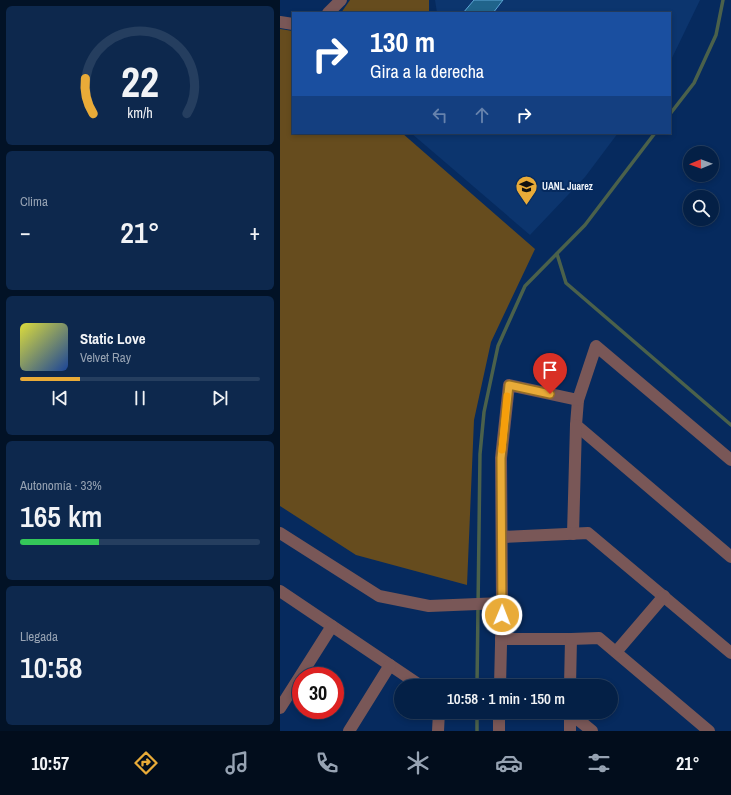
<!DOCTYPE html>
<html lang="es">
<head>
<meta charset="utf-8">
<style>
  :root { --surface:#042046; --page:#0d284d; --text:#f1f3f6; --muted:#97a3b3; --line:#253e5f; --accent:#e9ab38 }
  body { margin:0; font-family:"Archivo Narrow",sans-serif; background:var(--page); color:var(--text); height:100vh; display:flex; flex-direction:column; font-size:15px; white-space:nowrap }
  * { box-sizing:border-box; margin:0 }
  p { font-size:13px; color:var(--muted) }
  .icon { flex:none; width:22px; height:22px; fill:none; stroke:currentColor; stroke-width:2; stroke-linecap:round; stroke-linejoin:round }
  .map { position:relative; flex:1; overflow:hidden }
  .details { display:flex; flex-direction:column; gap:6px; padding:6px; background:#021226; width:280px }
  .details>* { flex:none }
  .top-card { position:absolute; left:12px; top:12px; width:379px; height:122px; border-radius:0px; box-shadow:0 2px 6px #0003,0 0 0 1px var(--line); background:#1a4fa0; color:#fff; overflow:hidden }
  .needle { width:26px; rotate:269deg }
  .buttons { position:absolute; left:403px; top:146px; display:grid; gap:8px }
  .buttons a { display:grid; place-items:center; width:36px; height:36px; border-radius:50%; background:var(--surface); box-shadow:0 2px 6px #0003,0 0 0 1px var(--line); font-size:20px }
  .speed { position:absolute; left:12px; top:667px; display:flex; gap:8px; font-size:20px; font-weight:700; text-align:center }
  .speed>* { display:grid; place-content:center; width:52px; height:52px; border-radius:50%; background:var(--surface); box-shadow:0 2px 6px #0003,0 0 0 1px var(--line); line-height:1 }
  .speed .limit { border:6px solid #d22; background:#fff; color:#111 }
  .pin { position:absolute; display:grid; place-items:center; width:34px; height:34px; color:#fff; margin:-41px -17px; border-radius:50% 50% 50% 0; rotate:-45deg; box-shadow:0 0 4px #0007 }
  .pin .icon { rotate:45deg }
  .me { position:absolute; width:44px; margin:-22px; rotate:1deg; stroke-linejoin:round; filter:drop-shadow(0 0 3px #0008) }
  .turn { display:flex; align-items:center; gap:14px; height:84px; padding:0 12px; font-size:18px }
  .turn .icon { width:52px; height:52px; stroke-width:2.5 }
  .turn b { display:block; font-size:28px; line-height:34px }
  .lanes { display:flex; align-items:center; height:38px; padding:0 12px; background:#0003; justify-content:center; gap:20px; direction:ltr }
  .lanes .off { opacity:.35 }
  .big { font-size:30px; font-weight:600; line-height:1.1 }
  .details .tile { flex:1; display:flex; flex-direction:column; justify-content:center; gap:6px; min-width:0; padding:0 14px; border-radius:6px; background:var(--page) }
  .details .dial { align-items:center; gap:0 }
  .dial svg { height:104px; overflow:visible; fill:none; stroke:var(--line); stroke-width:7; stroke-linecap:round; text-anchor:middle }
  .dial text { fill:var(--text); stroke:none }
  .song { display:flex; align-items:center; gap:12px }
  .cover { width:48px; height:48px; border-radius:6px; background:linear-gradient(135deg,hsl(60 70% 55%),hsl(220 70% 35%)) }
  .played { height:4px; border-radius:2px; background:linear-gradient(90deg,var(--accent) 25%,var(--line) 25%) }
  .keys { display:flex; justify-content:space-around; direction:ltr }
  .heat { display:flex; justify-content:space-between; align-items:center; font-size:22px; direction:ltr }
  .charge { height:6px; border-radius:3px; background:linear-gradient(90deg,#34c759 33%,var(--line) 0) }
  .trip { position:absolute; left:114px; top:679px; width:224px; height:40px; border-radius:20px; background:var(--surface); box-shadow:0 2px 6px #0003,0 0 0 1px var(--line); font-weight:600; line-height:40px; text-align:center }
  .dock { display:flex; height:64px; justify-content:space-around; align-items:center; background:#020d1c; color:var(--muted) }
  .dock .icon { width:28px; height:28px }
  .dock .current { color:var(--accent) }
  .dock b { font-size:18px; color:var(--text) }
  main { display:flex; flex:1; min-height:0 }
  .map>svg:first-child { display:block }
  .built { fill:#0c356e }
  .green { fill:#664c1e }
  .lines { fill:none; stroke-linecap:round; stroke-linejoin:round }
  .stream { stroke:#4b614b; stroke-width:3.5 }
  .building { fill:#20648b; stroke:#5da6d5 }
  .minor { stroke:#795757; stroke-width:12 }
  .route-casing { stroke:#976f24; stroke-width:10 }
  .route { stroke:#e9ab38; stroke-width:7 }
  .slow { stroke:#f59e0b; stroke-width:7 }
  .labels { text-anchor:middle; stroke-width:4; stroke-linejoin:round; paint-order:stroke }
  .poi-label { font-size:10px; font-weight:bold; fill:#eff4fa; stroke:#062a5e; text-anchor:start }
</style>
</head>
<body>
<main>
<section class="details">
<div class="tile dial"><svg viewBox="0 0 100 80">
<path d="M14 69A42 42 0 1 1 86 69"/>
<path d="M14 69A42 42 0 0 1 8 42" stroke="#e9ab38"/>
<text x="50" y="56" font-size="32" font-weight="700">22</text>
<text x="50" y="72" font-size="11">km/h</text>
</svg></div>
<div class="tile"><p>Clima</p>
<div class="heat"><a>−</a><b class="big">21°</b><a>+</a></div>
</div>
<div class="tile">
<div class="song"><i class="cover"></i><div><b>Static Love</b><p>Velvet Ray</p></div></div>
<div class="played"></div>
<div class="keys"><svg class="icon" aria-label="previous" viewBox="0 0 24 24"><path d="M18 5L8 12l10 7zM5 5v14"/></svg><svg class="icon" aria-label="pause" viewBox="0 0 24 24"><path d="M8 5v14M16 5v14"/></svg><svg class="icon" aria-label="next" viewBox="0 0 24 24"><path d="M6 5l10 7-10 7zM19 5v14"/></svg></div>
</div>
<div class="tile"><p>Autonomía · 33%</p><b class="big">165 km</b><div class="charge"></div></div>
<div class="tile"><p>Llegada</p><b class="big">10:58</b></div>
</section>
<div class="map">
<svg width="451" height="731" viewBox="0 0 451 731">
  <rect width="100%" height="100%" fill="#062a5e"/>
  <g class="built">
    <polygon points="155,0 420,0 390,62 390,13 157,13"/>
    <polygon points="131,133 338,133 305,177 250,235"/>
  </g>
  <g class="green">
    <polygon points="70,0 149,0 149,13 61,13"/>
    <polygon points="0,29 13,31 13,133 122,133 255,249 211,342 194,420 187,585 76,555 0,506"/>
  </g>
  <g class="lines">
    <g class="stream">
      <polyline points="390,114 414,83 436,35 443,0"/>
      <polyline points="277,254 286,283 451,425"/>
      <polyline points="197,686 200,454 204,412 218,346 245,286 305,225 375,133"/>
      <polyline points="197,731 197,712"/>
    </g>
  </g>
  <polygon class="building" points="194,0 223,0 213,13 183,13"/>
  <g class="lines">
    <g class="minor">
      <polyline points="48,13 61,0"/>
      <polyline points="0,22 13,24"/>
      <polyline points="298,400 296,425 451,557"/>
      <polyline points="0,533 99,596 149,606 222,603"/>
      <polyline points="293,534 296,425"/>
      <polyline points="222,537 308,533 451,653"/>
      <polyline points="0,591 141,686"/>
      <polyline points="221,639 291,639 290,686"/>
      <polyline points="291,639 319,638 429,731"/>
      <polyline points="336,652 384,596"/>
      <polyline points="220,686 222,603 221,458 229,385 298,400 316,346 451,460"/>
      <polyline points="0,708 52,626"/>
      <polyline points="290,713 312,731"/>
      <polyline points="69,731 110,665"/>
      <polyline points="158,731 159,712"/>
      <polyline points="219,731 219,712"/>
      <polyline points="290,731 290,712"/>
    </g>
  </g>
  <g class="lines">
    <defs>
      <polyline id="route" points="222,615 221,458 229,385 270,394"/>
    </defs>
    <use href="#route" class="route-casing"/>
    <use href="#route" class="route"/>
    <polyline class="slow" points="222,450 227,396"/>
  </g>
  <defs>
    <symbol id="university-pin" viewBox="-11 -11 22 30"><path d="M0 17L-7.5 6A9.5 9.5 0 1 1 7.5 6Z" fill="#e9ab38" stroke="#062a5e"/><path d="M0-5L7-2L0 1L-7-2ZM-4 1L0 2.5L4 1V4Q0 6-4 4Z" fill="#111"/></symbol>
  </defs>
  <g fill-rule="evenodd">
    <use href="#university-pin" x="234" y="174" width="25" height="34"/>
  </g>
  <g class="labels">
    <g class="poi-label">
      <text x="262" y="190">UANL Juarez</text>
    </g>
  </g>
</svg>
<div class="buttons">
<a><svg class="needle" viewBox="-14 -14 28 28"><path d="M0-13l5 13h-10z" fill="#e53935"/><path d="M0 13l5-13h-10z" fill="#97a3b3"/></svg></a>
<a><svg class="icon" aria-label="search" viewBox="0 0 24 24"><circle cx="10" cy="10" r="6"/><path d="M15 15l6 6"/></svg></a>
</div>
<div class="speed"><div class="limit">30</div></div>
<div class="pin" style="left:270px;top:394px;background:#d93025"><svg class="icon" aria-label="arrive" viewBox="0 0 24 24"><path d="M6 21V4h12l-3 4 3 4H6"/></svg></div>
<svg class="me" style="left:222px;top:615px" viewBox="-20 -20 40 40"><circle r="17" fill="#e9ab38" stroke="#fff" stroke-width="3"/><path d="M0-11L8 9 0 5-8 9z" fill="#fff"/></svg>
<div class="trip">10:58 · 1 min · 150 m</div>
<div class="top-card">
<div class="turn"><svg class="icon" aria-label="right" viewBox="0 0 24 24"><path d="M7 20v-9h11M14 6l5 5-5 5"/></svg><div><b>130 m</b>Gira a la derecha</div></div>
<div class="lanes"><svg class="icon off" aria-label="left" viewBox="0 0 24 24"><path d="M17 20v-9H6M10 6l-5 5 5 5"/></svg><svg class="icon off" aria-label="ahead" viewBox="0 0 24 24"><path d="M12 20V5M6 11l6-6 6 6"/></svg><svg class="icon" aria-label="right" viewBox="0 0 24 24"><path d="M7 20v-9h11M14 6l5 5-5 5"/></svg></div>
</div>
</div>
</main>
<nav class="dock">
<b>10:57</b>
<svg class="icon current" aria-label="directions" viewBox="0 0 24 24"><path d="M12 3l9 9-9 9-9-9zM9 14v-3h6M13 9l2 2-2 2"/></svg>
<svg class="icon" aria-label="music" viewBox="0 0 24 24"><path d="M9 18V5l10-2v13"/><circle cx="6" cy="18" r="3"/><circle cx="16" cy="16" r="3"/></svg>
<svg class="icon" aria-label="phone" viewBox="0 0 24 24"><path d="M5 4h4l2 5-3 2q2 4 5 5l2-3 5 2v4C11 20 4 13 5 4z"/></svg>
<svg class="icon" aria-label="climate" viewBox="0 0 24 24"><path d="M12 3v18M4 7l16 10M4 17L20 7"/></svg>
<svg class="icon" aria-label="car" viewBox="0 0 24 24"><path d="M5 17H2v-5l4-1 3-4h7l3 4 3 1v5h-3M9 17h6M6 11h13"/><circle cx="7" cy="17" r="2"/><circle cx="17" cy="17" r="2"/></svg>
<svg class="icon" aria-label="filters" viewBox="0 0 24 24"><path d="M4 7h16M4 17h16"/><circle cx="9" cy="7" r="2"/><circle cx="15" cy="17" r="2"/></svg>
<b>21°</b>
</nav>
</body>
</html>
